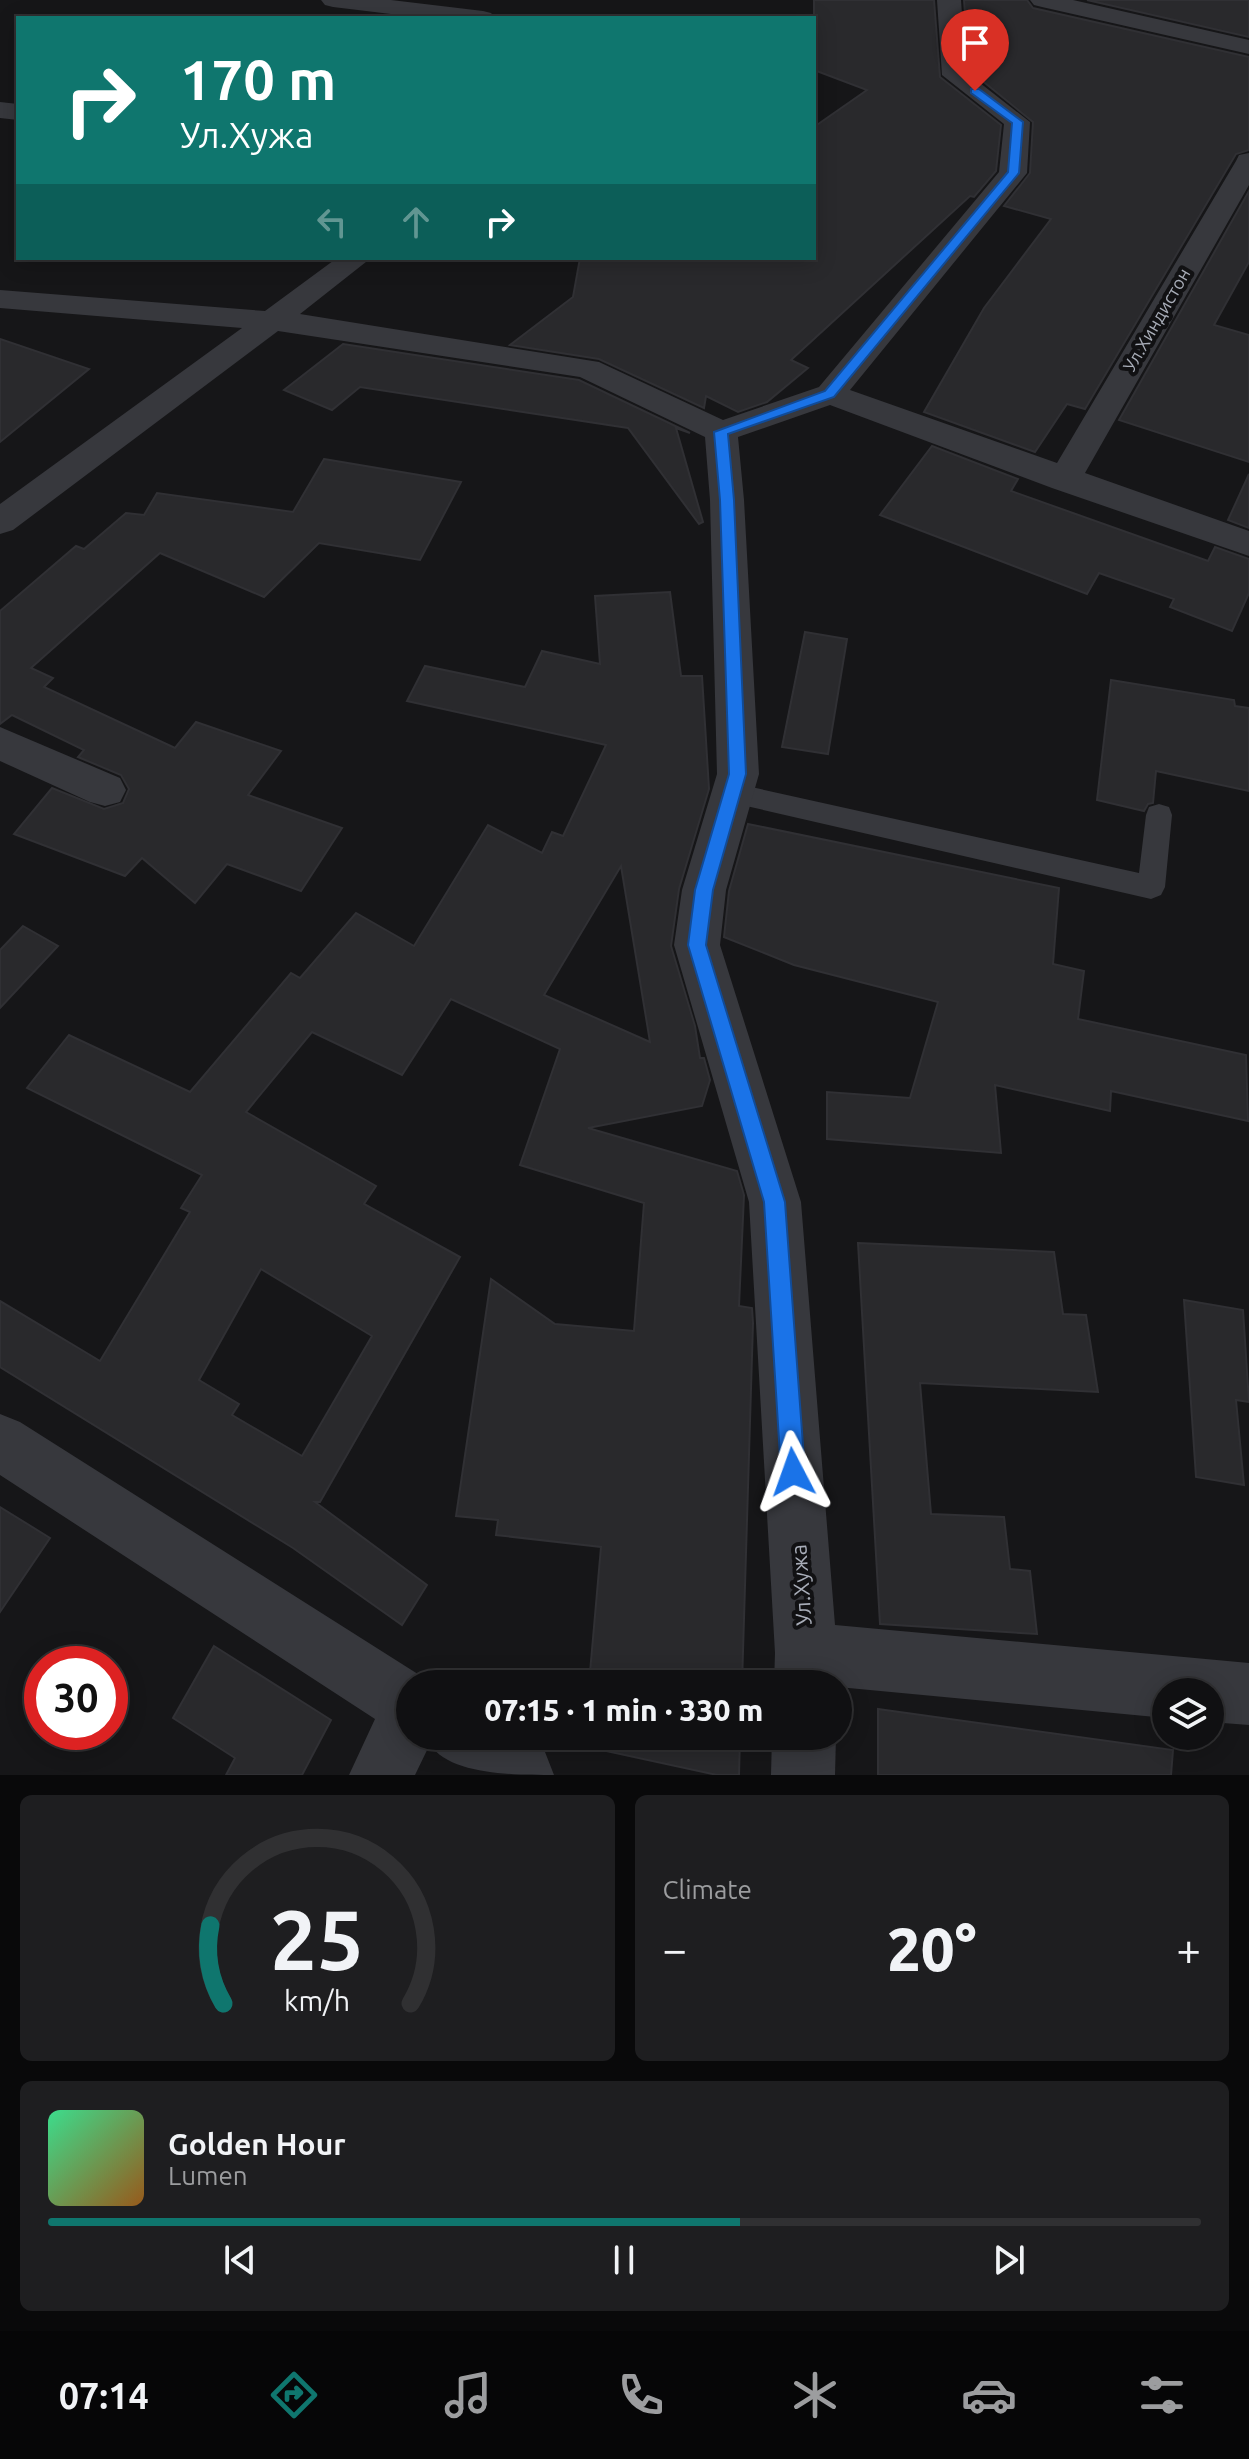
<!DOCTYPE html>
<html lang="en">
<head>
<meta charset="utf-8">
<style>
  :root { --surface:#101012; --page:#1e1e20; --text:#f1f3f6; --muted:#9c9d9f; --line:#303032; --accent:#0f766e }
  body { margin:0; font-family:Ubuntu,sans-serif; background:var(--page); color:var(--text); height:100vh; display:flex; flex-direction:column; font-size:30px; white-space:nowrap }
  * { box-sizing:border-box; margin:0 }
  p { font-size:26px; color:var(--muted) }
  .icon { flex:none; width:44px; height:44px; fill:none; stroke:currentColor; stroke-width:2; stroke-linecap:round; stroke-linejoin:round }
  .map { position:relative; height:1775px; overflow:hidden }
  .panel { display:flex; flex-direction:column; gap:20px; padding:20px; background:#09090a; flex:1 }
  .panel>* { flex:none }
  .top-card { position:absolute; left:16px; top:16px; width:800px; height:244px; border-radius:0px; box-shadow:0 4px 20px #0003,0 0 0 2px var(--line); background:#0f766e; color:#fff; overflow:hidden }
  .tools { position:absolute; left:1152px; top:1678px; display:grid; gap:16px }
  .tools a { display:grid; place-items:center; width:72px; height:72px; border-radius:50%; background:var(--surface); box-shadow:0 4px 20px #0003,0 0 0 2px var(--line); font-size:40px }
  .speed { position:absolute; left:24px; top:1646px; display:flex; gap:16px; font-size:40px; font-weight:700; text-align:center }
  .speed>* { display:grid; place-content:center; width:104px; height:104px; border-radius:50%; background:var(--surface); box-shadow:0 4px 20px #0003,0 0 0 2px var(--line); line-height:1 }
  .speed .limit { border:12px solid #d22; background:#fff; color:#111 }
  .pin { position:absolute; display:grid; place-items:center; width:68px; height:68px; color:#fff; margin:-82px -34px; border-radius:50% 50% 50% 0; rotate:-45deg; box-shadow:0 0 8px #0007 }
  .pin .icon { rotate:45deg }
  .me { position:absolute; width:88px; margin:-44px; rotate:356deg; stroke-linejoin:round; filter:drop-shadow(0 0 6px #0008) }
  .turn { display:flex; align-items:center; gap:28px; height:168px; padding:0 32px; font-size:36px }
  .turn .icon { width:104px; height:104px; stroke-width:2.5 }
  .turn b { display:block; font-size:56px; line-height:68px }
  .lanes { display:flex; align-items:center; height:76px; padding:0 32px; background:#0003; justify-content:center; gap:40px; direction:ltr }
  .lanes .off { opacity:.35 }
  .big { font-size:60px; font-weight:800; line-height:1.1 }
  .panel .card { flex:1; display:flex; flex-direction:column; justify-content:center; gap:12px; min-width:0; padding:0 28px; border-radius:12px; background:var(--page) }
  .panel .dial { align-items:center; gap:0 }
  .dial svg { height:208px; overflow:visible; fill:none; stroke:var(--line); stroke-width:7; stroke-linecap:round; text-anchor:middle }
  .dial text { fill:var(--text); stroke:none }
  .song { display:flex; align-items:center; gap:24px }
  .cover { width:96px; height:96px; border-radius:12px; background:linear-gradient(135deg,hsl(150 70% 55%),hsl(30 70% 35%)) }
  .played { height:8px; border-radius:4px; background:linear-gradient(90deg,var(--accent) 60%,var(--line) 60%) }
  .keys { display:flex; justify-content:space-around; direction:ltr }
  .heat { display:flex; justify-content:space-between; align-items:center; font-size:44px; direction:ltr }
  .panel .tiles { flex:1; display:grid; gap:20px; grid-template-columns:1fr 1fr }
  .card:last-child { grid-column:span 2 }
  .trip { position:absolute; left:396px; top:1670px; width:456px; height:80px; border-radius:40px; background:var(--surface); box-shadow:0 4px 20px #0003,0 0 0 2px var(--line); font-weight:800; line-height:80px; text-align:center }
  .tab-bar { display:flex; height:128px; justify-content:space-around; align-items:center; background:#060607; color:var(--muted) }
  .tab-bar .icon { width:56px; height:56px }
  .tab-bar .selected { color:var(--accent) }
  .tab-bar b { font-size:36px; color:var(--text) }
  .map>svg:first-child { display:block }
  .building { fill:#29292c; stroke:#303034; stroke-width:2; fill-rule:evenodd }
  .lines { fill:none; stroke-linecap:round; stroke-linejoin:round }
  .lane { fill:#37383d; fill-rule:evenodd }
  .street { fill:#37383d; fill-rule:evenodd }
  .route { fill:#1a73e8; stroke:#114b97; stroke-width:2 }
  .labels { text-anchor:middle; stroke-width:8; stroke-linejoin:round; paint-order:stroke }
  .far-street-label { font-size:18px; fill:#a8adb8; stroke:#111113 }
  .street-label { font-size:22px; fill:#a8adb8; stroke:#111113 }
</style>
</head>
<body>
<div class="map">
<svg width="1249" height="1775" viewBox="0 0 1249 1775">
  <rect width="100%" height="100%" fill="#161618"/>
  <g class="building">
    <polygon points="814,0 934,0 940,77 1001,125 996,171 974,197 970,196 791,360 808,368 767,402 738,412 706,396 704,408 599,359 510,345 573,297 580,258 814,258 814,127 867,90 814,70"/>
    <polygon points="964,0 1027,0 1033,8 1249,57 1249,150 1236,154 1085,409 1067,404 1035,452 924,412 984,308 1051,219 1004,206 1030,173 1033,122 969,70"/>
    <polygon points="1087,0 1249,0 1249,37"/>
    <polygon points="1249,191 1249,262 1214,325 1249,335 1249,462 1119,420"/>
    <polygon points="0,339 89,369 0,442"/>
    <polygon points="343,344 579,380 690,433 676,428 703,522 699,524 628,428 360,387 332,410 284,390"/>
    <polygon points="932,446 1018,479 1011,491 1208,561 1215,547 1249,559 1249,593 1232,631 1170,607 1174,599 1099,573 1087,594 880,515"/>
    <polygon points="324,459 461,482 420,560 319,543 264,597 160,553 31,668 53,678 44,687 175,748 196,722 281,751 248,795 342,828 301,891 227,864 195,903 142,858 125,876 14,834 52,788 104,809 123,803 129,789 121,775 78,757 84,750 12,715 0,724 0,611 76,546 84,549 126,513 144,515 157,493 293,512"/>
    <polygon points="1249,474 1249,528 1228,520"/>
    <path d="M670 592 681 676H702L709 789 679 889 671 946 695 1026 700 1058H704L710 1080 702 1106 588 1128 737 1171 744 1195 739 1306 752 1308 753 1323 742 1684H589L601 1547 496 1535 498 1520 456 1516 491 1279 555 1324 634 1331 644 1203 520 1165 560 1049 451 999 402 1075 312 1032 246 1112 376 1186 364 1204 460 1257 320 1502H315L427 1585 402 1625 293 1548 0 1367V1301L100 1361 190 1212 181 1208 202 1175 27 1088 69 1035 190 1092 291 973 300 978 356 913 414 946 488 825 542 853 552 832 563 836 606 745 407 701 425 666 525 687 542 651 600 664 595 596ZM621 866 650 1042 544 995ZM261 1269 372 1336 302 1456 232 1415 239 1404 199 1380Z"/>
    <polygon points="805,632 847,639 828,754 782,747"/>
    <polygon points="1111,680 1234,700 1235,706 1249,708 1249,791 1156,771 1153,803 1148,804 1144,811 1097,800"/>
    <polygon points="748,824 1059,888 1053,964 1084,971 1078,1019 1246,1055 1248,1121 1111,1091 1110,1111 995,1085 1001,1153 827,1139 827,1092 910,1098 938,1002 794,965 724,937 729,891"/>
    <polygon points="23,926 58,946 0,1008 0,950"/>
    <polygon points="858,1243 1054,1252 1063,1314 1086,1315 1098,1392 920,1383 931,1514 1004,1517 1010,1569 1030,1571 1037,1634 880,1624"/>
    <polygon points="1184,1300 1243,1310 1249,1402 1236,1400 1244,1485 1196,1477"/>
    <polygon points="0,1507 50,1538 0,1612"/>
    <polygon points="214,1646 331,1720 302,1775 226,1775 235,1758 173,1718"/>
    <polygon points="878,1709 1173,1750 1171,1775 878,1775"/>
    <polygon points="584,1736 740,1736 739,1775 717,1775 583,1746"/>
  </g>
  <g class="lines">
    <polygon class="lane" points="733,783 1139,873 1146,815 1149,807 1159,804 1169,807 1172,815 1165,887 1161,895 1151,899 733,803 724,800 720,793 724,786"/>
    <g class="street">
      <polygon points="321,0 391,0 483,11 491,13 495,18 424,18 333,7 325,5"/>
      <polygon points="937,0 961,0 966,72 1030,122 1027,173 850,390 1057,463 1236,161 1239,155 1249,153 1249,185 1085,473 1249,531 1249,556 1052,488 830,405 738,437 744,500 759,774 726,890 720,945 801,1202 835,1625 1249,1663 1249,1725 1210,1722 1210,1692 1166,1692 1166,1718 838,1687 838,1684 774,1684 775,1653 749,1202 674,945 682,890 717,774 710,500 705,437 580,377 278,331 13,530 0,534 0,504 242,328 0,308 0,290 265,311 337,258 371,258 300,314 599,362 723,420 819,387 999,172 1004,124 942,75"/>
      <polygon points="1030,0 1073,0 1249,40 1249,54 1042,7 1034,5"/>
      <polygon points="0,102 18,104 18,120 0,118"/>
      <polygon points="0,727 120,778 126,790 120,802 105,806 90,802 0,761"/>
      <path d="M0 1414 20 1422 432 1683 410 1684V1736H519L545 1752 554 1775C514 1775 449 1775 430 1744L415 1775H349L375 1719 0 1475Z"/>
      <polygon points="772,1736 836,1736 835,1775 771,1775"/>
    </g>
  </g>
  <polygon class="route" points="971,89 979,89 1023,122 1019,173 834,397 728,434 734,500 746,774 713,890 706,945 785,1202 805,1472 802,1481 793,1484 785,1481 781,1472 764,1202 688,945 695,890 729,774 720,500 714,432 825,391 1008,172 1012,123 971,93"/>
  <g class="labels">
    <g class="far-street-label">
      <text transform="translate(1157 320) rotate(-60)" y="6">Ул.Хиндистон</text>
    </g>
    <g class="street-label">
      <text transform="translate(801 1585) rotate(-94)" y="8">Ул.Хужа</text>
    </g>
  </g>
</svg>
<div class="tools">
<a><svg class="icon" aria-label="layers" viewBox="0 0 24 24"><path d="M12 4l9 5-9 5-9-5zM3 14l9 5 9-5"/></svg></a>
</div>
<div class="speed"><div class="limit">30</div></div>
<div class="pin" style="left:975px;top:91px;background:#d93025"><svg class="icon" aria-label="arrive" viewBox="0 0 24 24"><path d="M6 21V4h12l-3 4 3 4H6"/></svg></div>
<svg class="me" style="left:793px;top:1472px" viewBox="-20 -20 40 40"><path d="M0-17L14 15 0 8-14 15z" fill="#1a73e8" stroke="#fff" stroke-width="4"/></svg>
<div class="trip">07:15 · 1 min · 330 m</div>
<div class="top-card">
<div class="turn"><svg class="icon" aria-label="right" viewBox="0 0 24 24"><path d="M7 20v-9h11M14 6l5 5-5 5"/></svg><div><b>170 m</b>Ул.Хужа</div></div>
<div class="lanes"><svg class="icon off" aria-label="left" viewBox="0 0 24 24"><path d="M17 20v-9H6M10 6l-5 5 5 5"/></svg><svg class="icon off" aria-label="ahead" viewBox="0 0 24 24"><path d="M12 20V5M6 11l6-6 6 6"/></svg><svg class="icon" aria-label="right" viewBox="0 0 24 24"><path d="M7 20v-9h11M14 6l5 5-5 5"/></svg></div>
</div>
</div>
<section class="panel">
<div class="tiles">
<div class="card dial"><svg viewBox="0 0 100 80">
<path d="M14 69A42 42 0 1 1 86 69"/>
<path d="M14 69A42 42 0 0 1 9 39" stroke="#0f766e"/>
<text x="50" y="56" font-size="32" font-weight="700">25</text>
<text x="50" y="72" font-size="11">km/h</text>
</svg></div>
<div class="card"><p>Climate</p>
<div class="heat"><a>−</a><b class="big">20°</b><a>+</a></div>
</div>
<div class="card">
<div class="song"><i class="cover"></i><div><b>Golden Hour</b><p>Lumen</p></div></div>
<div class="played"></div>
<div class="keys"><svg class="icon" aria-label="previous" viewBox="0 0 24 24"><path d="M18 5L8 12l10 7zM5 5v14"/></svg><svg class="icon" aria-label="pause" viewBox="0 0 24 24"><path d="M8 5v14M16 5v14"/></svg><svg class="icon" aria-label="next" viewBox="0 0 24 24"><path d="M6 5l10 7-10 7zM19 5v14"/></svg></div>
</div>
</div>
</section>
<nav class="tab-bar">
<b>07:14</b>
<svg class="icon selected" aria-label="directions" viewBox="0 0 24 24"><path d="M12 3l9 9-9 9-9-9zM9 14v-3h6M13 9l2 2-2 2"/></svg>
<svg class="icon" aria-label="music" viewBox="0 0 24 24"><path d="M9 18V5l10-2v13"/><circle cx="6" cy="18" r="3"/><circle cx="16" cy="16" r="3"/></svg>
<svg class="icon" aria-label="phone" viewBox="0 0 24 24"><path d="M5 4h4l2 5-3 2q2 4 5 5l2-3 5 2v4C11 20 4 13 5 4z"/></svg>
<svg class="icon" aria-label="climate" viewBox="0 0 24 24"><path d="M12 3v18M4 7l16 10M4 17L20 7"/></svg>
<svg class="icon" aria-label="car" viewBox="0 0 24 24"><path d="M5 17H2v-5l4-1 3-4h7l3 4 3 1v5h-3M9 17h6M6 11h13"/><circle cx="7" cy="17" r="2"/><circle cx="17" cy="17" r="2"/></svg>
<svg class="icon" aria-label="filters" viewBox="0 0 24 24"><path d="M4 7h16M4 17h16"/><circle cx="9" cy="7" r="2"/><circle cx="15" cy="17" r="2"/></svg>
</nav>
</body>
</html>
